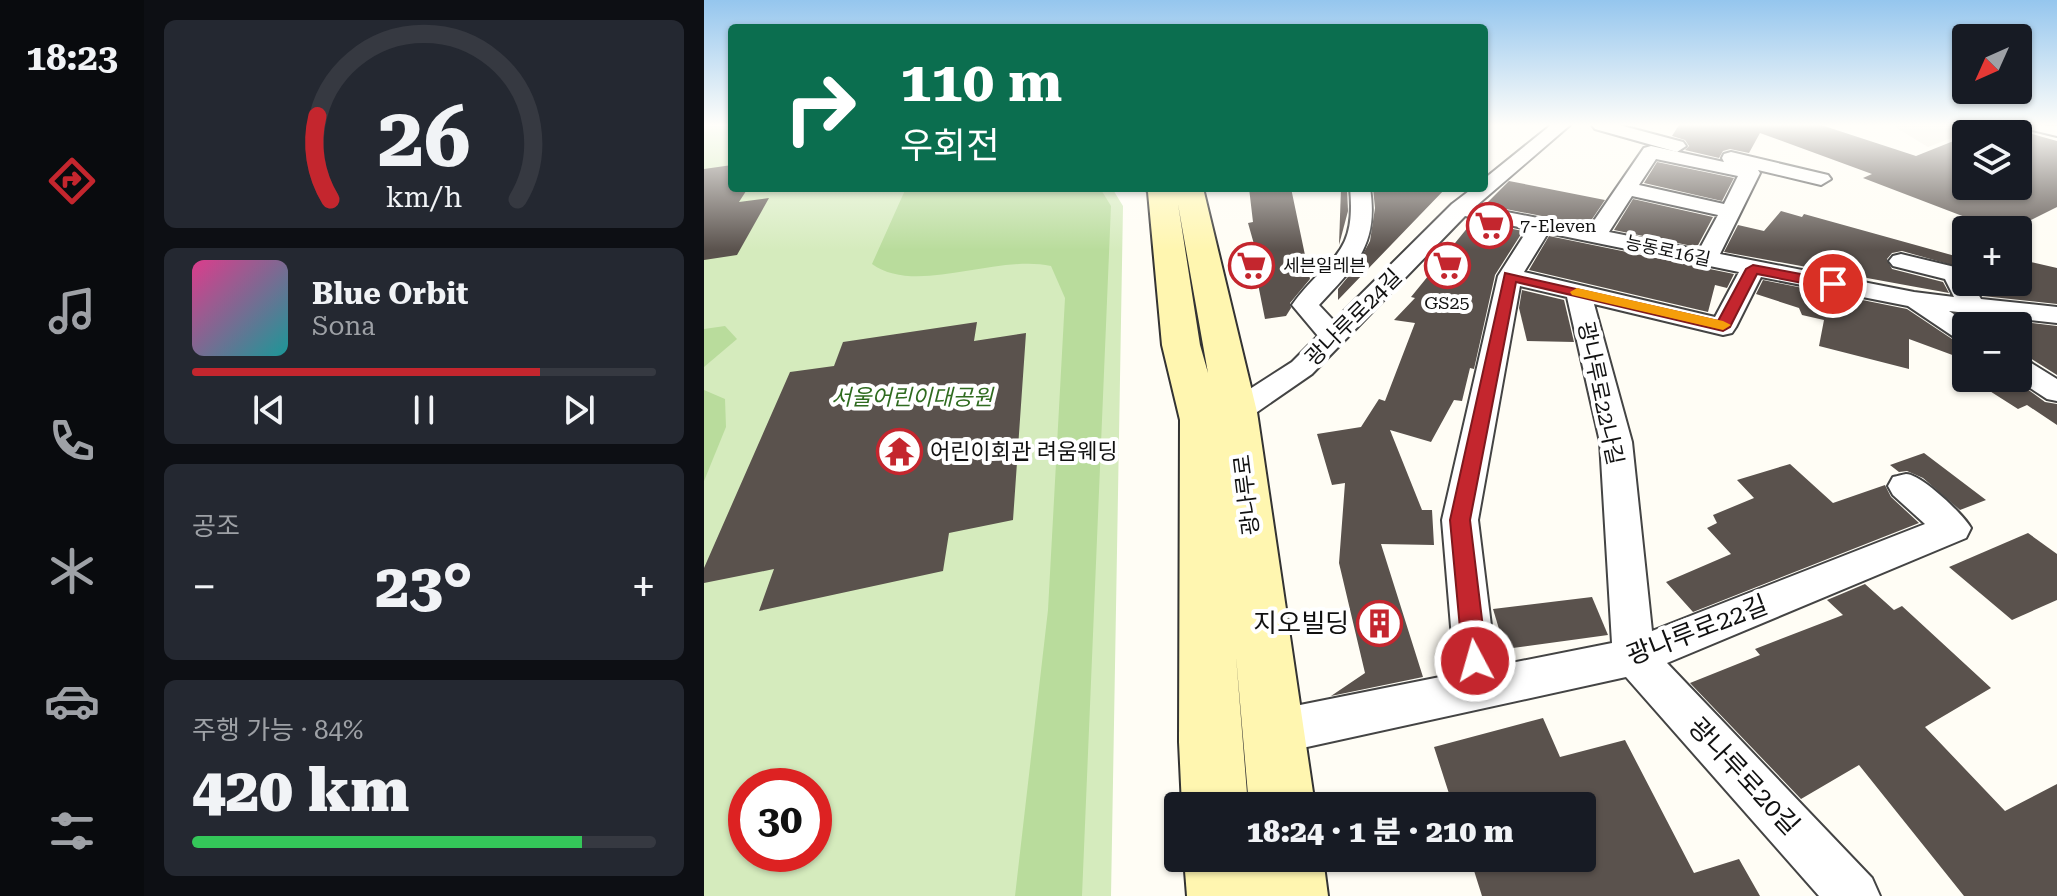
<!DOCTYPE html>
<html lang="ko">
<head>
<meta charset="utf-8">
<style>
  :root { --surface:#171b24; --page:#242831; --text:#f1f3f6; --muted:#9ea1a6; --line:#363941; --accent:#c4262e }
  body { margin:0; font-family:"Roboto Serif","Noto Sans KR",serif; background:var(--page); color:var(--text); height:100vh; display:flex; flex-direction:column; font-size:30px; white-space:nowrap }
  * { box-sizing:border-box; margin:0 }
  p { font-size:26px; color:var(--muted) }
  .icon { flex:none; width:44px; height:44px; fill:none; stroke:currentColor; stroke-width:2; stroke-linecap:round; stroke-linejoin:round }
  .map { position:relative; flex:1; overflow:hidden }
  .details { display:flex; flex-direction:column; gap:20px; padding:20px; background:#0d0f14; width:560px }
  .details>* { flex:none }
  .banner { position:absolute; left:24px; top:24px; width:760px; height:168px; border-radius:8px; box-shadow:0 2px 6px #0004; background:#0b6e4f; color:#fff; overflow:hidden }
  .needle { width:52px; rotate:225deg }
  .tools { position:absolute; left:1248px; top:24px; display:grid; gap:16px }
  .tools a { display:grid; place-items:center; width:80px; height:80px; border-radius:8px; background:var(--surface); box-shadow:0 2px 6px #0004; font-size:40px }
  .speed { position:absolute; left:24px; top:768px; display:flex; gap:16px; font-size:40px; font-weight:700; text-align:center }
  .speed>* { display:grid; place-content:center; width:104px; height:104px; border-radius:50%; background:var(--surface); box-shadow:0 2px 6px #0004; line-height:1 }
  .speed .limit { border:12px solid #d22; background:#fff; color:#111 }
  .pin { position:absolute; display:grid; place-items:center; width:68px; height:68px; color:#fff; margin:-34px; border:4px solid #fff; border-radius:50%; box-shadow:0 2px 8px #0007 }
  .me { position:absolute; width:88px; margin:-44px; rotate:354deg; stroke-linejoin:round; filter:drop-shadow(0 0 6px #0008) }
  .turn { display:flex; align-items:center; gap:28px; height:168px; padding:0 40px; font-size:36px }
  .turn .icon { width:104px; height:104px; stroke-width:2.5 }
  .turn b { display:block; font-size:56px; line-height:68px }
  .big { font-size:60px; font-weight:800; line-height:1.1 }
  .details .card { flex:1; display:flex; flex-direction:column; justify-content:center; gap:12px; min-width:0; padding:0 28px; border-radius:12px; background:var(--page) }
  .details .dial { align-items:center; gap:0 }
  .dial svg { height:208px; overflow:visible; fill:none; stroke:var(--line); stroke-width:7; stroke-linecap:round; text-anchor:middle }
  .dial text { fill:var(--text); stroke:none }
  .song { display:flex; align-items:center; gap:24px }
  .cover { width:96px; height:96px; border-radius:12px; background:linear-gradient(135deg,hsl(330 70% 55%),hsl(180 70% 35%)) }
  .played { height:8px; border-radius:4px; background:linear-gradient(90deg,var(--accent) 75%,var(--line) 75%) }
  .keys { display:flex; justify-content:space-around; direction:ltr }
  .heat { display:flex; justify-content:space-between; align-items:center; font-size:44px; direction:ltr }
  .charge { height:12px; border-radius:6px; background:linear-gradient(90deg,#34c759 84%,var(--line) 0) }
  .trip { position:absolute; left:460px; top:792px; width:432px; height:80px; border-radius:8px; background:var(--surface); box-shadow:0 2px 6px #0004; font-weight:800; line-height:80px; text-align:center }
  main { display:flex; flex:1; min-height:0 }
  .dock { display:flex; flex-direction:column; width:144px; justify-content:space-around; align-items:center; background:#090b0e; color:var(--muted) }
  .dock .icon { width:56px; height:56px }
  .dock .active { color:var(--accent) }
  .dock b { font-size:36px; color:var(--text) }
  .map>svg:first-child { display:block }
  .green { fill:#d5ebbd; fill-rule:evenodd }
  .forest { fill:#b9dc9c }
  .plaza { fill:#f1ede2 }
  .building { fill:#5a524d }
  .lines { fill:none; stroke-linecap:round; stroke-linejoin:round }
  .street-casing { stroke:#444; stroke-width:4 }
  .secondary-casing { stroke:#333; stroke-width:4 }
  .street { fill:#fff; fill-rule:evenodd }
  .secondary { fill:#fff6b0; fill-rule:evenodd }
  .route { fill:#c4262e; stroke:#7f191e; stroke-width:2 }
  .slow { fill:#f59e0b }
  .labels { text-anchor:middle; stroke-width:8; stroke-linejoin:round; paint-order:stroke }
  .far-poi-label { font-size:18px; fill:#111; stroke:#fff; text-anchor:start }
  .far-street-label { font-size:18px; fill:#111; stroke:#fff }
  .street-label { font-size:22px; fill:#111; stroke:#fff }
  .park-label { font-size:22px; font-style:italic; fill:#2f6b1f; stroke:#fff }
  .poi-label { font-size:22px; fill:#111; stroke:#fff; text-anchor:start }
  .near-poi-label { font-size:26px; fill:#111; stroke:#fff; text-anchor:end }
  .near-street-label { font-size:26px; fill:#111; stroke:#fff }
</style>
</head>
<body>
<main>
<nav class="dock">
<b>18:23</b>
<svg class="icon active" aria-label="directions" viewBox="0 0 24 24"><path d="M12 3l9 9-9 9-9-9zM9 14v-3h6M13 9l2 2-2 2"/></svg>
<svg class="icon" aria-label="music" viewBox="0 0 24 24"><path d="M9 18V5l10-2v13"/><circle cx="6" cy="18" r="3"/><circle cx="16" cy="16" r="3"/></svg>
<svg class="icon" aria-label="phone" viewBox="0 0 24 24"><path d="M5 4h4l2 5-3 2q2 4 5 5l2-3 5 2v4C11 20 4 13 5 4z"/></svg>
<svg class="icon" aria-label="climate" viewBox="0 0 24 24"><path d="M12 3v18M4 7l16 10M4 17L20 7"/></svg>
<svg class="icon" aria-label="car" viewBox="0 0 24 24"><path d="M5 17H2v-5l4-1 3-4h7l3 4 3 1v5h-3M9 17h6M6 11h13"/><circle cx="7" cy="17" r="2"/><circle cx="17" cy="17" r="2"/></svg>
<svg class="icon" aria-label="filters" viewBox="0 0 24 24"><path d="M4 7h16M4 17h16"/><circle cx="9" cy="7" r="2"/><circle cx="15" cy="17" r="2"/></svg>
</nav>
<section class="details">
<div class="card dial"><svg viewBox="0 0 100 80">
<path d="M14 69A42 42 0 1 1 86 69"/>
<path d="M14 69A42 42 0 0 1 9 37" stroke="#c4262e"/>
<text x="50" y="56" font-size="32" font-weight="700">26</text>
<text x="50" y="72" font-size="11">km/h</text>
</svg></div>
<div class="card">
<div class="song"><i class="cover"></i><div><b>Blue Orbit</b><p>Sona</p></div></div>
<div class="played"></div>
<div class="keys"><svg class="icon" aria-label="previous" viewBox="0 0 24 24"><path d="M18 5L8 12l10 7zM5 5v14"/></svg><svg class="icon" aria-label="pause" viewBox="0 0 24 24"><path d="M8 5v14M16 5v14"/></svg><svg class="icon" aria-label="next" viewBox="0 0 24 24"><path d="M6 5l10 7-10 7zM19 5v14"/></svg></div>
</div>
<div class="card"><p>공조</p>
<div class="heat"><a>−</a><b class="big">23°</b><a>+</a></div>
</div>
<div class="card"><p>주행 가능 · 84%</p><b class="big">420 km</b><div class="charge"></div></div>
</section>
<div class="map">
<svg width="1353" height="896" viewBox="0 0 1353 896">
  <rect width="100%" height="100%" fill="#fffdf5"/>
  <path class="green" d="M0 125H28V188H408L419 206 407 896H0ZM42 786H110V854H42Z"/>
  <g class="forest">
    <path d="M202 188H396L407 206 378 896H311L344 610 361 298 347 266C292 254 212 296 168 264Z"/>
    <polygon points="21,326 33,339 0,367 0,329"/>
    <polygon points="0,390 21,399 22,427 0,481"/>
  </g>
  <polygon class="plaza" points="1198,125 1273,125 1278,126 1224,147 1191,127"/>
  <g class="building">
    <polygon points="975,125 1117,125 1212,156 1262,136 1262,186 1314,186 1314,130 1353,141 1353,207 1307,230 1295,230 1159,178 1168,174 1056,133 1045,153 1026,149 1019,151 1015,158 981,150 985,146 981,140 968,136"/>
    <polygon points="953,162 1030,178 1018,201 940,183"/>
    <polygon points="28,165 28,188 44,188 35,202 65,198 33,255 0,260 0,169"/>
    <polygon points="805,181 901,200 884,225 781,205"/>
    <polygon points="545,188 587,188 606,279 586,303 587,308 582,316 561,319 554,284 561,283 544,223 549,222"/>
    <polygon points="637,188 643,188 644,211 635,245"/>
    <polygon points="669,188 742,188 634,300 634,289 652,267 666,241 671,208"/>
    <polygon points="929,199 1009,217 993,247 910,230"/>
    <polygon points="1077,211 1098,217 1100,214 1262,259 1262,269 1198,251 1188,253 1183,259 1188,269 1239,282 1245,293 1020,252 1034,225 1060,231"/>
    <polygon points="769,221 819,231 791,275 770,369 766,368 758,401 750,400 727,442 686,430 718,510 728,510 730,545 677,544 719,677 627,696 661,673 635,563 641,483 628,485 613,434 657,427 675,399 681,401 711,323 690,320 711,298 707,297"/>
    <polygon points="845,236 1030,274 1023,288 1011,285 1004,312 825,270"/>
    <polygon points="1314,259 1353,268 1353,304 1279,296 1270,282 1314,282"/>
    <polygon points="1059,280 1203,309 1251,341 1262,344 1262,360 1205,339 1205,369 1115,346 1120,320 1098,315 1095,308 1052,294"/>
    <polygon points="818,290 860,300 870,342 823,341 815,308"/>
    <polygon points="1258,315 1353,326 1353,375 1326,358 1314,355 1314,326 1272,326"/>
    <polygon points="273,322 270,341 322,333 309,520 245,533 239,571 55,611 70,569 0,583 0,568 86,372 130,366 139,342"/>
    <polygon points="1270,378 1308,378 1341,402 1353,404 1353,425 1323,405 1314,409 1270,381"/>
    <polygon points="1220,453 1282,500 1256,510 1219,478 1203,471 1195,472 1186,465"/>
    <polygon points="1086,464 1129,503 1181,485 1187,497 1215,523 989,612 962,582 1027,554 1003,528 1013,523 1009,515 1050,498 1033,480"/>
    <polygon points="1324,533 1353,554 1353,600 1308,620 1245,567"/>
    <polygon points="1161,584 1190,610 1198,606 1287,688 1221,727 1301,811 1353,784 1353,896 1260,896 1155,765 1097,799 986,683 1056,655 1051,649 1139,615 1123,600"/>
    <polygon points="888,597 904,635 801,649 789,609"/>
    <polygon points="839,718 856,757 921,740 990,873 1035,859 1056,896 778,896 766,858 878,858 878,806 749,806 730,747"/>
  </g>
  <g class="lines">
    <defs>
      <g id="street">
        <path d="M847 125H866L772 206 885 228 940 148 947 146 1020 162 1018 158 1020 154 1027 152 1124 175 1127 179 1117 185 1054 170 1056 173 1016 254 1210 292 1250 297 1241 279 1189 266 1185 261 1189 256 1197 254 1259 269 1262 282H1267L1277 299 1353 307V323L1245 311 1269 326H1262V341L1253 339 1204 306 1057 277 1032 327 1028 333 1019 335 890 304 928 442 948 631 1221 524 1189 495 1184 486 1189 477C1191 477 1200 474 1202 474 1217 474 1260 515 1267 528L1262 538 963 663 1168 878 1176 896H1115L922 677 571 754 555 747 549 732 555 717 571 710 751 674 738 520 794 276 824 229 761 216 608 374 543 419 532 422 521 419 517 412 521 405 588 362 614 336 588 305C622 257 653 259 646 188H666C675 245 651 266 615 305L630 321 748 204 769 188H780V179ZM952 159 1034 176 1020 204 935 185ZM928 196 1014 215 995 250 905 232ZM844 233 1035 272 1011 317 820 272ZM816 286 863 297 896 442 908 643 792 666 774 520Z"/>
        <polygon points="888,125 915,125 979,142 982,146 973,152 891,129"/>
        <polygon points="1321,125 1353,126 1353,136 1324,129"/>
        <polygon points="1314,358 1324,361 1353,379 1353,401 1343,399 1311,378 1314,378"/>
      </g>
      <g id="secondary">
        <path d="M441 188H469L472 191 471 188H499L553 412 611 806H545L532 656 544 806H478L475 742 476 420 458 345 444 192ZM474 204 504 373 496 345Z"/>
        <polygon points="480,858 619,858 624,896 483,896"/>
      </g>
    </defs>
    <use href="#street" class="street-casing"/>
    <use href="#secondary" class="secondary-casing"/>
    <use href="#street" class="street"/>
    <use href="#secondary" class="secondary"/>
  </g>
  <linearGradient id="sky" x2="0" y2="1"><stop stop-color="#95c6ee"/><stop offset="0.5" stop-color="#fffefa"/><stop offset="1" stop-color="#fffefa" stop-opacity="0"/></linearGradient>
  <rect width="1353" height="250" fill="url(#sky)"/>
  <polygon class="route" points="1049,265 1129,280 1136,284 1129,289 1053,274 1026,327 1019,331 812,282 766,520 783,661 780,668 771,671 763,668 759,661 746,520 801,273 1014,321 1042,269"/>
  <polygon class="slow" points="873,288 1019,321 1027,325 1019,330 868,295 866,292"/>
  <defs>
    <symbol id="supermarket-ring" viewBox="-11 -11 22 22"><circle r="9.5" fill="#fff" stroke="#c4262e" stroke-width="1.5"/><path d="M-6-5.5h2.5l.6 2H6L4.5 2H-2.5L-4.4-4H-6ZM-1.5 3.2a1.3 1.3 0 1 0 .1 0ZM3 3.2a1.3 1.3 0 1 0 .1 0Z" fill="#c4262e"/></symbol>
    <symbol id="temple-ring" viewBox="-11 -11 22 22"><circle r="9.5" fill="#fff" stroke="#c4262e" stroke-width="1.5"/><path d="M0-6L5-2H3V0L6.5 2.5H4V6H1.5V3h-3V6H-4V2.5H-6.5L-3 0V-2H-5Z" fill="#c4262e"/></symbol>
    <symbol id="building-ring" viewBox="-11 -11 22 22"><circle r="9.5" fill="#fff" stroke="#c4262e" stroke-width="1.5"/><path d="M-4-6H4V6H1V3H-1V6H-4ZM-2.5-4.3h1.7v1.8h-1.7ZM.8-4.3h1.7v1.8H.8ZM-2.5-1h1.7V.8h-1.7ZM.8-1h1.7V.8H.8Z" fill="#c4262e"/></symbol>
  </defs>
  <g fill-rule="evenodd">
    <use href="#supermarket-ring" x="760" y="200" width="51" height="51"/>
    <use href="#supermarket-ring" x="718" y="240" width="51" height="51"/>
    <use href="#supermarket-ring" x="522" y="240" width="51" height="51"/>
    <use href="#temple-ring" x="170" y="426" width="51" height="51"/>
    <use href="#building-ring" x="650" y="598" width="51" height="51"/>
  </g>
  <g class="labels">
    <g class="far-poi-label">
      <text x="816" y="232">7-Eleven</text>
      <text x="579" y="272">세븐일레븐</text>
      <text x="743" y="309" text-anchor="middle">GS25</text>
    </g>
    <g class="far-street-label">
      <text transform="translate(964 251) rotate(12)" y="6">능동로16길</text>
    </g>
    <g class="street-label">
      <text transform="translate(649 317) rotate(-45)" y="8">광나루로24길</text>
      <text transform="translate(897 393) rotate(78)" y="8">광나루로22나길</text>
      <text transform="translate(542 495) rotate(-97)" y="8">광나루로</text>
    </g>
    <g class="park-label">
      <text x="208" y="405">서울어린이대공원</text>
    </g>
    <g class="poi-label">
      <text x="226" y="459">어린이회관 려움웨딩</text>
    </g>
    <g class="near-poi-label">
      <text x="645" y="632">지오빌딩</text>
    </g>
    <g class="near-street-label">
      <text transform="translate(993 630) rotate(-21)" y="9">광나루로22길</text>
      <text transform="translate(1040 776) rotate(47)" y="9">광나루로20길</text>
    </g>
  </g>
</svg>
<div class="tools">
<a><svg class="needle" viewBox="-14 -14 28 28"><path d="M0-13l5 13h-10z" fill="#e53935"/><path d="M0 13l5-13h-10z" fill="#9ea1a6"/></svg></a>
<a><svg class="icon" aria-label="layers" viewBox="0 0 24 24"><path d="M12 4l9 5-9 5-9-5zM3 14l9 5 9-5"/></svg></a>
<a>+</a>
<a>−</a>
</div>
<div class="speed"><div class="limit">30</div></div>
<div class="pin" style="left:1129px;top:284px;background:#d93025"><svg class="icon" aria-label="arrive" viewBox="0 0 24 24"><path d="M6 21V4h12l-3 4 3 4H6"/></svg></div>
<svg class="me" style="left:771px;top:661px" viewBox="-20 -20 40 40"><circle r="17" fill="#c4262e" stroke="#fff" stroke-width="3"/><path d="M0-11L8 9 0 5-8 9z" fill="#fff"/></svg>
<div class="trip">18:24 · 1 분 · 210 m</div>
<div class="banner">
<div class="turn"><svg class="icon" aria-label="right" viewBox="0 0 24 24"><path d="M7 20v-9h11M14 6l5 5-5 5"/></svg><div><b>110 m</b>우회전</div></div>
</div>
</div>
</main>
</body>
</html>
